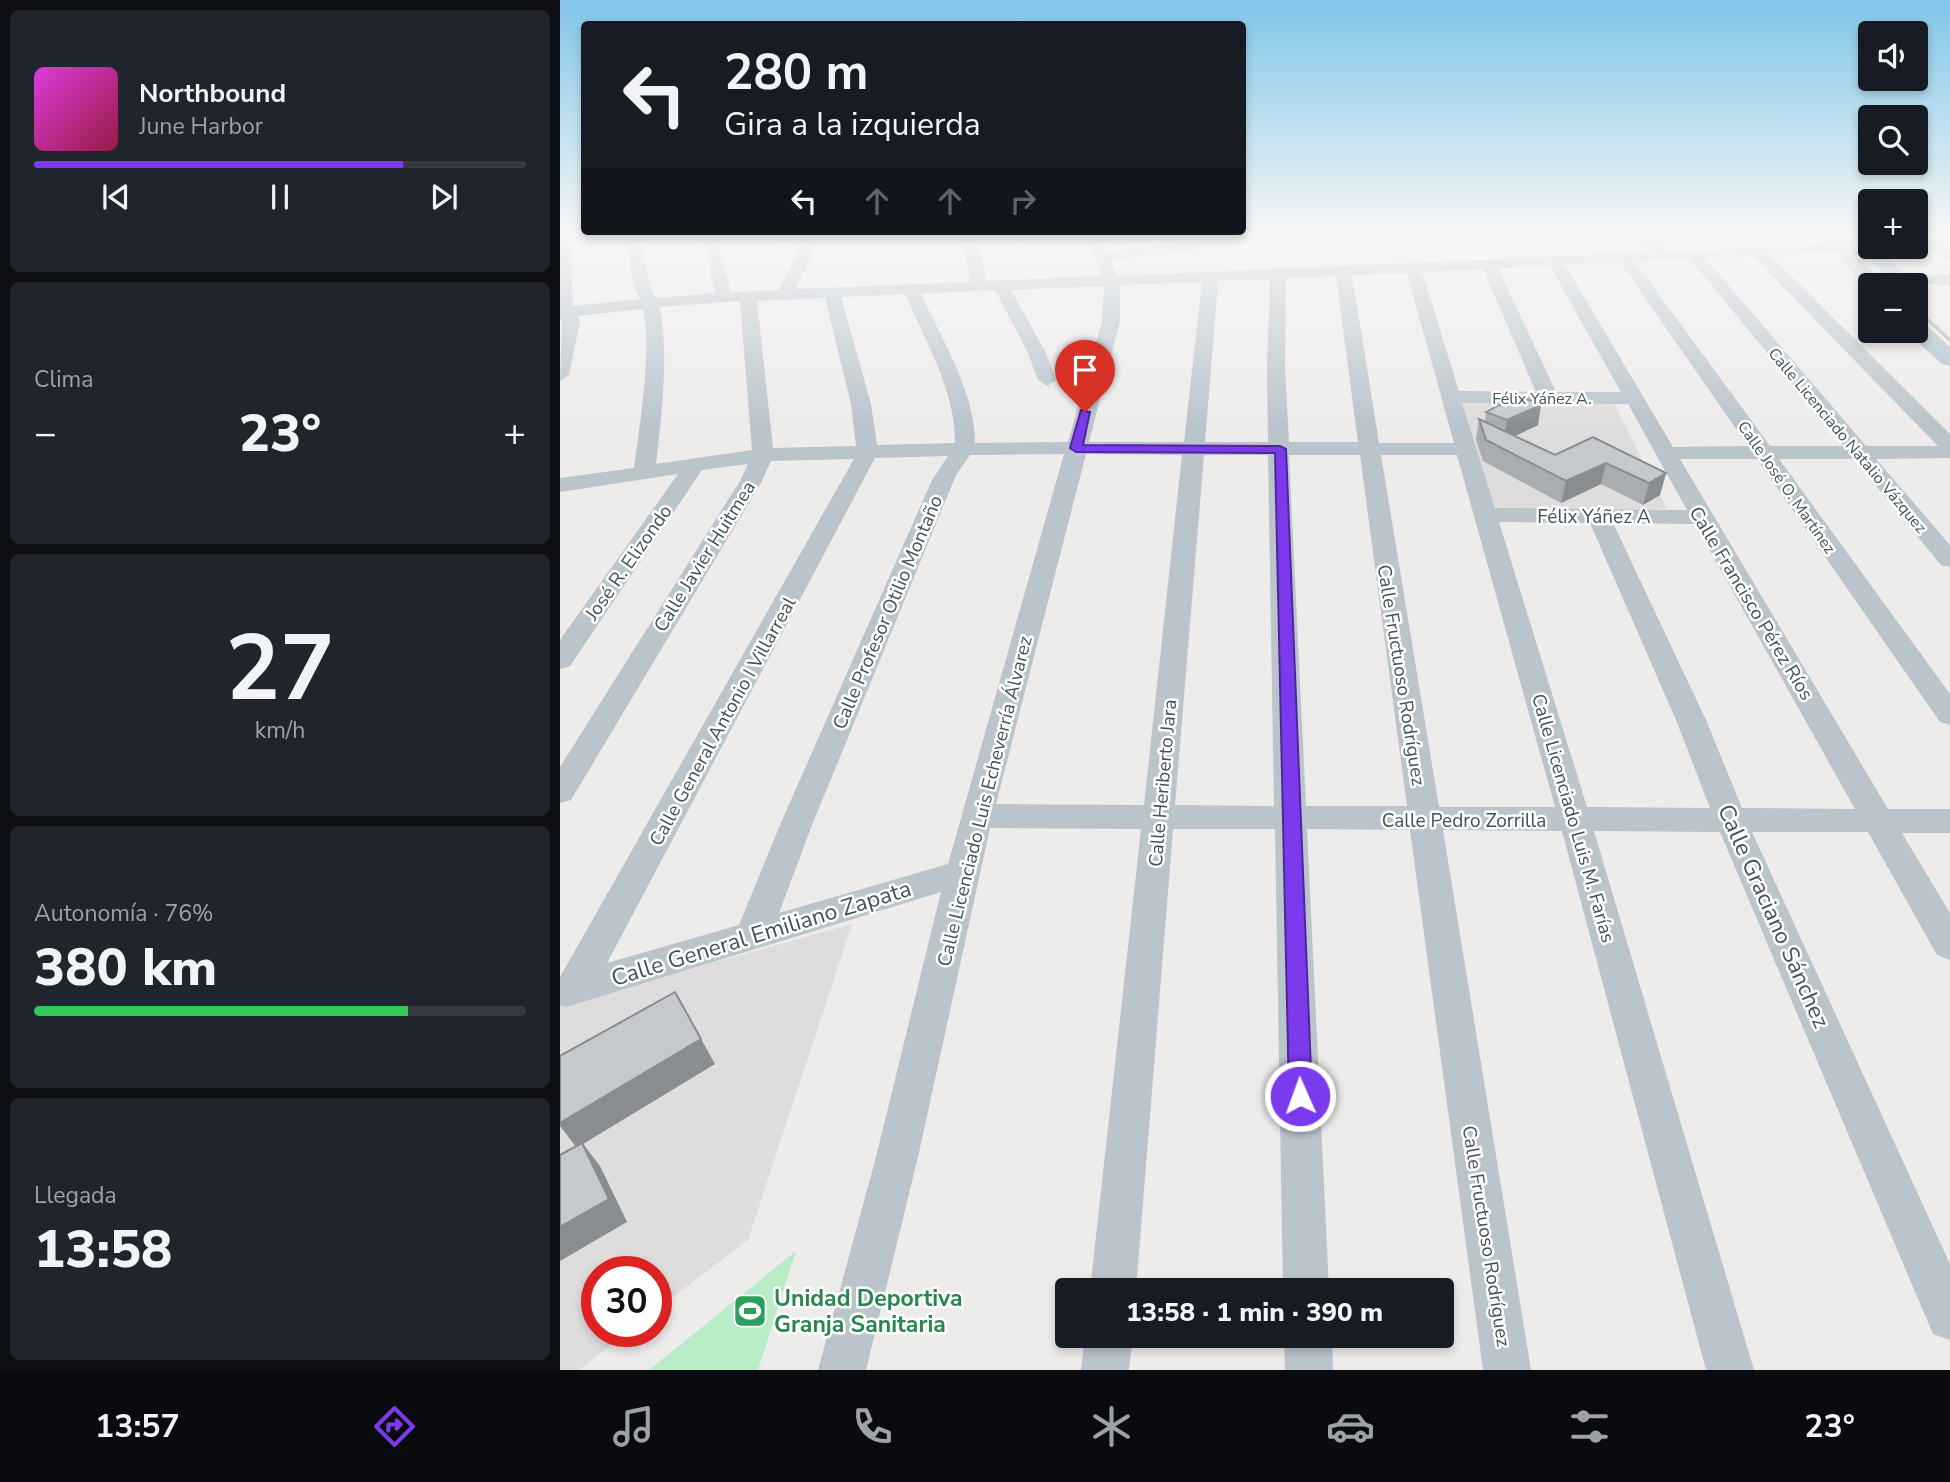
<!DOCTYPE html>
<html lang="es">
<head>
<meta charset="utf-8">
<style>
  :root { --surface:#171b24; --page:#20242c; --text:#f1f3f6; --muted:#9ea1a6; --line:#363941; --accent:#7c3aed }
  body { margin:0; font-family:"Nunito Sans",sans-serif; background:var(--page); color:var(--text); height:100vh; display:flex; flex-direction:column; font-size:26px; white-space:nowrap }
  * { box-sizing:border-box; margin:0 }
  p { font-size:23px; color:var(--muted) }
  .icon { flex:none; width:38px; height:38px; fill:none; stroke:currentColor; stroke-width:2; stroke-linecap:round; stroke-linejoin:round }
  .map { position:relative; flex:1; overflow:hidden }
  .sheet { display:flex; flex-direction:column; gap:10px; padding:10px; background:#0d0f14; width:560px }
  .sheet>* { flex:none }
  .hud { position:absolute; left:21px; top:21px; width:665px; height:214px; border-radius:7px; box-shadow:0 4px 10px #0003; background:#171b24; color:var(--text); overflow:hidden }
  .tools { position:absolute; left:1298px; top:21px; display:grid; gap:14px }
  .tools a { display:grid; place-items:center; width:70px; height:70px; border-radius:7px; background:var(--surface); box-shadow:0 4px 10px #0003; font-size:35px }
  .speed { position:absolute; left:21px; top:1256px; display:flex; gap:14px; font-size:35px; font-weight:700; text-align:center }
  .speed>* { display:grid; place-content:center; width:91px; height:91px; border-radius:50%; background:var(--surface); box-shadow:0 4px 10px #0003; line-height:1 }
  .speed .limit { border:10px solid #d22; background:#fff; color:#111 }
  .pin { position:absolute; display:grid; place-items:center; width:60px; height:60px; color:#fff; margin:-72px -30px; border-radius:50% 50% 50% 0; rotate:-45deg; box-shadow:0 0 7px #0007 }
  .pin .icon { rotate:45deg }
  .me { position:absolute; width:77px; margin:-38px; rotate:358deg; stroke-linejoin:round; filter:drop-shadow(0 0 5px #0008) }
  .turn { display:flex; align-items:center; gap:24px; height:147px; padding:0 28px; font-size:32px }
  .turn .icon { width:91px; height:91px; stroke-width:2.5 }
  .turn b { display:block; font-size:49px; line-height:60px }
  .lanes { display:flex; align-items:center; height:66px; padding:0 28px; background:#0003; justify-content:center; gap:35px; direction:ltr }
  .lanes .off { opacity:.35 }
  .big { font-size:52px; font-weight:800; line-height:1.1 }
  .sheet .widget { flex:1; display:flex; flex-direction:column; justify-content:center; gap:10px; min-width:0; padding:0 24px; border-radius:10px; background:var(--page) }
  .sheet .dial { align-items:center; gap:0 }
  .dial b { font-size:91px; line-height:1 }
  .song { display:flex; align-items:center; gap:21px }
  .cover { width:84px; height:84px; border-radius:10px; background:linear-gradient(135deg,hsl(300 70% 55%),hsl(340 70% 35%)) }
  .played { height:7px; border-radius:4px; background:linear-gradient(90deg,var(--accent) 75%,var(--line) 75%) }
  .keys { display:flex; justify-content:space-around; direction:ltr }
  .heat { display:flex; justify-content:space-between; align-items:center; font-size:38px; direction:ltr }
  .charge { height:10px; border-radius:5px; background:linear-gradient(90deg,#34c759 76%,var(--line) 0) }
  .trip { position:absolute; left:495px; top:1278px; width:399px; height:70px; border-radius:7px; background:var(--surface); box-shadow:0 4px 10px #0003; font-weight:800; line-height:70px; text-align:center }
  .dock { display:flex; height:112px; justify-content:space-around; align-items:center; background:#090b0e; color:var(--muted) }
  .dock .icon { width:49px; height:49px }
  .dock .current { color:var(--accent) }
  .dock b { font-size:32px; color:var(--text) }
  main { display:flex; flex:1; min-height:0 }
  .map>svg:first-child { display:block }
  .education { fill:#dfdcdd }
  .green { fill:#b8edc7 }
  .lines { fill:none; stroke-linecap:round; stroke-linejoin:round }
  .minor { fill:#b9c4cb; fill-rule:evenodd }
  .major { fill:#aabeca; fill-rule:evenodd }
  .rail { stroke:#adb1b6; stroke-width:3.5 }
  .wall { fill:#a9adb1 }
  .shaded-wall { fill:#8a8d90 }
  .building { fill:#c5c9ce; stroke:#8a8d90; stroke-width:2 }
  .route { fill:#7c3aed; stroke:#51269a; stroke-width:2 }
  .labels { text-anchor:middle; stroke-width:5; stroke-linejoin:round; paint-order:stroke }
  .far-street-label { font-size:16px; fill:#445058; stroke:#fff }
  .street-label { font-size:19px; fill:#445058; stroke:#fff }
  .near-street-label { font-size:23px; fill:#445058; stroke:#fff }
  .near-leisure-label { font-size:23px; font-weight:bold; fill:#27864d; stroke:#fff; text-anchor:start }
</style>
</head>
<body>
<main>
<section class="sheet">
<div class="widget">
<div class="song"><i class="cover"></i><div><b>Northbound</b><p>June Harbor</p></div></div>
<div class="played"></div>
<div class="keys"><svg class="icon" aria-label="previous" viewBox="0 0 24 24"><path d="M18 5L8 12l10 7zM5 5v14"/></svg><svg class="icon" aria-label="pause" viewBox="0 0 24 24"><path d="M8 5v14M16 5v14"/></svg><svg class="icon" aria-label="next" viewBox="0 0 24 24"><path d="M6 5l10 7-10 7zM19 5v14"/></svg></div>
</div>
<div class="widget"><p>Clima</p>
<div class="heat"><a>−</a><b class="big">23°</b><a>+</a></div>
</div>
<div class="widget dial"><b>27</b><p>km/h</p></div>
<div class="widget"><p>Autonomía · 76%</p><b class="big">380 km</b><div class="charge"></div></div>
<div class="widget"><p>Llegada</p><b class="big">13:58</b></div>
</section>
<div class="map">
<svg width="1390" height="1370" viewBox="0 0 1390 1370">
  <rect width="100%" height="100%" fill="#eeebeb"/>
  <g class="education">
    <polygon points="896,401 1053,401 1107,509 932,509"/>
    <polygon points="292,924 188,1240 96,1310 96,1272 37,1272 37,1332 68,1332 19,1370 0,1370 0,1005"/>
  </g>
  <polygon class="green" points="236,1251 198,1370 89,1370"/>
  <g class="lines">
    <g class="minor">
      <path d="M0 234H10L13 306 80 299 74 286 65 234H79L90 286 96 298 155 293 142 234H156L171 292 219 290 247 234H261L236 289 410 282 402 234H416L426 281 542 276 527 234H541L548 250 666 239 673 243 666 247 551 259 558 276 1091 252 1069 234H1086L1109 251 1285 244 1287 247 1285 250 1280 251 1210 255 1390 434V458L1316 459 1390 545V567L1381 565 1294 459H1219L1390 694V725L1380 722 1197 459H1120L1328 809H1390V833H1342L1390 913V960L1377 955 1308 832H1192L1390 1264V1340L1373 1334 1160 832 1034 831 1194 1370H1146L1002 831 883 830 971 1370H923L850 830 747 829 769 1290H723L715 829H613L576 1290H530L581 829 430 828 358 1157 306 1370H258L316 1157 381 892 6 1007 0 1005V977L294 459 211 461 202 481 11 800 0 803V767L180 481 188 464 142 470 10 666 0 669V640L118 474 0 492V478L74 468C80 424 92 350 83 309L17 316 20 321 9 375 0 381 2 321 0 318ZM1193 256 1378 446H1306L1145 258ZM1130 259 1284 446H1210L1075 262ZM1060 262 1188 446 1113 447 1005 265ZM990 266 1061 392H996L938 268ZM923 269 976 392 899 391 862 272ZM847 273 894 443H819L792 275ZM776 276 798 442H729L725 368 726 278ZM710 279 707 368 708 442H645L658 281ZM642 282 624 442H529L560 321V285ZM544 286 542 321 508 442 415 443C415 391 382 340 361 294L435 290 467 351 478 380 487 386 496 380 485 351 451 290ZM345 294C365 340 396 392 395 443L317 445 311 404 281 297ZM265 298 291 404 296 446 213 448 197 301ZM180 301 192 450 96 464C101 419 110 351 99 307ZM902 403 1068 404 1127 510 935 508ZM504 454 388 864 219 913 252 825 396 475 410 455ZM526 454 622 455 584 805 436 804ZM644 455H708L714 806 615 805ZM729 455H800L847 806H746ZM821 455H897L995 807H879ZM388 456 372 480 220 825 179 925 47 963 315 458ZM939 522 1030 523 1116 720 1150 808 1027 807ZM1053 523 1135 524 1295 809 1182 808 1146 720Z"/>
      <polygon points="217,234 231,234 233,238 226,242 221,241"/>
      <polygon points="1356,234 1369,234 1390,250 1390,262 1356,239"/>
      <polygon points="1336,275 1390,275 1390,285 1330,283 1328,280 1330,277"/>
      <polygon points="525,1335 573,1335 569,1370 521,1370"/>
      <polygon points="724,1335 772,1335 773,1370 725,1370"/>
    </g>
    <g class="major">
      <polygon points="1264,234 1283,234 1322,285 1311,285 1311,291 1305,289"/>
      <polygon points="1294,234 1311,234 1311,247 1321,247 1351,285 1330,285"/>
      <polygon points="1356,322 1364,323 1390,347 1390,366 1382,364 1348,333 1347,331 1356,331"/>
    </g>
    <g class="rail">
      <polyline points="1285,234 1301,262 1322,285"/>
      <polyline points="1356,309 1390,340"/>
    </g>
  </g>
  <polygon class="wall" points="926,412 978,425 955,436 995,455 1033,437 1106,473 1100,495 1083,505 1041,484 1001,503 923,461 916,440 919,419 925,422"/>
  <g class="shaded-wall">
    <polygon points="981,405 978,425 944,441 947,420"/>
    <polygon points="1046,463 1041,484 1001,503 1006,481"/>
    <polygon points="1106,473 1100,495 1083,505 1089,483"/>
    <polygon points="115,992 155,1064 23,1144 40,1166 67,1222 0,1261 0,1227 17,1148 0,1126 0,1123"/>
  </g>
  <g class="building">
    <polygon points="958,395 981,405 947,420 926,412"/>
    <polygon points="919,419 995,455 1033,437 1106,473 1089,483 1046,463 1006,481 926,440"/>
    <polygon points="115,992 141,1039 0,1123 0,1056"/>
    <polygon points="22,1143 49,1199 0,1227 0,1155"/>
  </g>
  <linearGradient id="sky" x2="0" y2="1"><stop stop-color="#80c5e8"/><stop offset="0.55" stop-color="#f7f6f6"/><stop offset="1" stop-color="#f7f6f6" stop-opacity="0"/></linearGradient>
  <rect width="1390" height="426" fill="url(#sky)"/>
  <polygon class="route" points="521,410 530,412 523,445 720,446 726,449 752,1096 748,1104 740,1107 732,1104 729,1096 715,453 516,452 510,448"/>
  <defs>
    <symbol id="stadium-square" viewBox="-11 -11 22 22"><rect x="-9" y="-9" width="18" height="18" rx="4" fill="#2e9e5b" stroke="#fff"/><path d="M0-5a6.5 5 0 1 0 0 10a6.5 5 0 1 0 0-10ZM-3.5-1.8h7v3.6h-7Z" fill="#fff"/></symbol>
  </defs>
  <g fill-rule="evenodd">
    <use href="#stadium-square" x="171" y="1292" width="38" height="38"/>
  </g>
  <g class="labels">
    <g class="far-street-label">
      <text x="982" y="404">Félix Yáñez A.</text>
      <text transform="translate(1288 440) rotate(50)" y="6">Calle Licenciado Natalio Vázquez</text>
      <text transform="translate(1227 487) rotate(55)" y="6">Calle José O. Martínez</text>
    </g>
    <g class="street-label">
      <text x="1034" y="523">Félix Yáñez A</text>
      <text transform="translate(144 556) rotate(-58)" y="7">Calle Javier Huitmea</text>
      <text transform="translate(68 562) rotate(-55)" y="7">José R. Elizondo</text>
      <text transform="translate(1192 603) rotate(59)" y="7">Calle Francisco Pérez Ríos</text>
      <text transform="translate(327 612) rotate(-67)" y="7">Calle Profesor Otilio Montaño</text>
      <text transform="translate(842 675) rotate(81)" y="7">Calle Fructuoso Rodríguez</text>
      <text transform="translate(162 721) rotate(-61)" y="7">Calle General Antonio I Villarreal</text>
      <text transform="translate(602 783) rotate(-85)" y="7">Calle Heriberto Jara</text>
      <text transform="translate(424 801) rotate(-76)" y="7">Calle Licenciado Luis Echeverría Álvarez</text>
      <text transform="translate(1014 818) rotate(74)" y="7">Calle Licenciado Luis M. Farías</text>
      <text x="904" y="827">Calle Pedro Zorrilla</text>
      <text transform="translate(927 1236) rotate(81)" y="7">Calle Fructuoso Rodríguez</text>
    </g>
    <g class="near-street-label">
      <text transform="translate(1214 916) rotate(66)" y="8">Calle Graciano Sánchez</text>
      <text transform="translate(201 933) rotate(-17)" y="8">Calle General Emiliano Zapata</text>
    </g>
    <g class="near-leisure-label">
      <text x="214" y="1306">Unidad Deportiva<tspan x="214" dy="26">Granja Sanitaria</tspan></text>
    </g>
  </g>
</svg>
<div class="tools">
<a><svg class="icon" aria-label="sound" viewBox="0 0 24 24"><path d="M4 9h4l5-4v14l-5-4H4zM17 9q2 3 0 6"/></svg></a>
<a><svg class="icon" aria-label="search" viewBox="0 0 24 24"><circle cx="10" cy="10" r="6"/><path d="M15 15l6 6"/></svg></a>
<a>+</a>
<a>−</a>
</div>
<div class="speed"><div class="limit">30</div></div>
<div class="pin" style="left:525px;top:412px;background:#d93025"><svg class="icon" aria-label="arrive" viewBox="0 0 24 24"><path d="M6 21V4h12l-3 4 3 4H6"/></svg></div>
<svg class="me" style="left:740px;top:1096px" viewBox="-20 -20 40 40"><circle r="17" fill="#7c3aed" stroke="#fff" stroke-width="3"/><path d="M0-11L8 9 0 5-8 9z" fill="#fff"/></svg>
<div class="trip">13:58 · 1 min · 390 m</div>
<div class="hud">
<div class="turn"><svg class="icon" aria-label="left" viewBox="0 0 24 24"><path d="M17 20v-9H6M10 6l-5 5 5 5"/></svg><div><b>280 m</b>Gira a la izquierda</div></div>
<div class="lanes"><svg class="icon" aria-label="left" viewBox="0 0 24 24"><path d="M17 20v-9H6M10 6l-5 5 5 5"/></svg><svg class="icon off" aria-label="ahead" viewBox="0 0 24 24"><path d="M12 20V5M6 11l6-6 6 6"/></svg><svg class="icon off" aria-label="ahead" viewBox="0 0 24 24"><path d="M12 20V5M6 11l6-6 6 6"/></svg><svg class="icon off" aria-label="right" viewBox="0 0 24 24"><path d="M7 20v-9h11M14 6l5 5-5 5"/></svg></div>
</div>
</div>
</main>
<nav class="dock">
<b>13:57</b>
<svg class="icon current" aria-label="directions" viewBox="0 0 24 24"><path d="M12 3l9 9-9 9-9-9zM9 14v-3h6M13 9l2 2-2 2"/></svg>
<svg class="icon" aria-label="music" viewBox="0 0 24 24"><path d="M9 18V5l10-2v13"/><circle cx="6" cy="18" r="3"/><circle cx="16" cy="16" r="3"/></svg>
<svg class="icon" aria-label="phone" viewBox="0 0 24 24"><path d="M5 4h4l2 5-3 2q2 4 5 5l2-3 5 2v4C11 20 4 13 5 4z"/></svg>
<svg class="icon" aria-label="climate" viewBox="0 0 24 24"><path d="M12 3v18M4 7l16 10M4 17L20 7"/></svg>
<svg class="icon" aria-label="car" viewBox="0 0 24 24"><path d="M5 17H2v-5l4-1 3-4h7l3 4 3 1v5h-3M9 17h6M6 11h13"/><circle cx="7" cy="17" r="2"/><circle cx="17" cy="17" r="2"/></svg>
<svg class="icon" aria-label="filters" viewBox="0 0 24 24"><path d="M4 7h16M4 17h16"/><circle cx="9" cy="7" r="2"/><circle cx="15" cy="17" r="2"/></svg>
<b>23°</b>
</nav>
</body>
</html>
